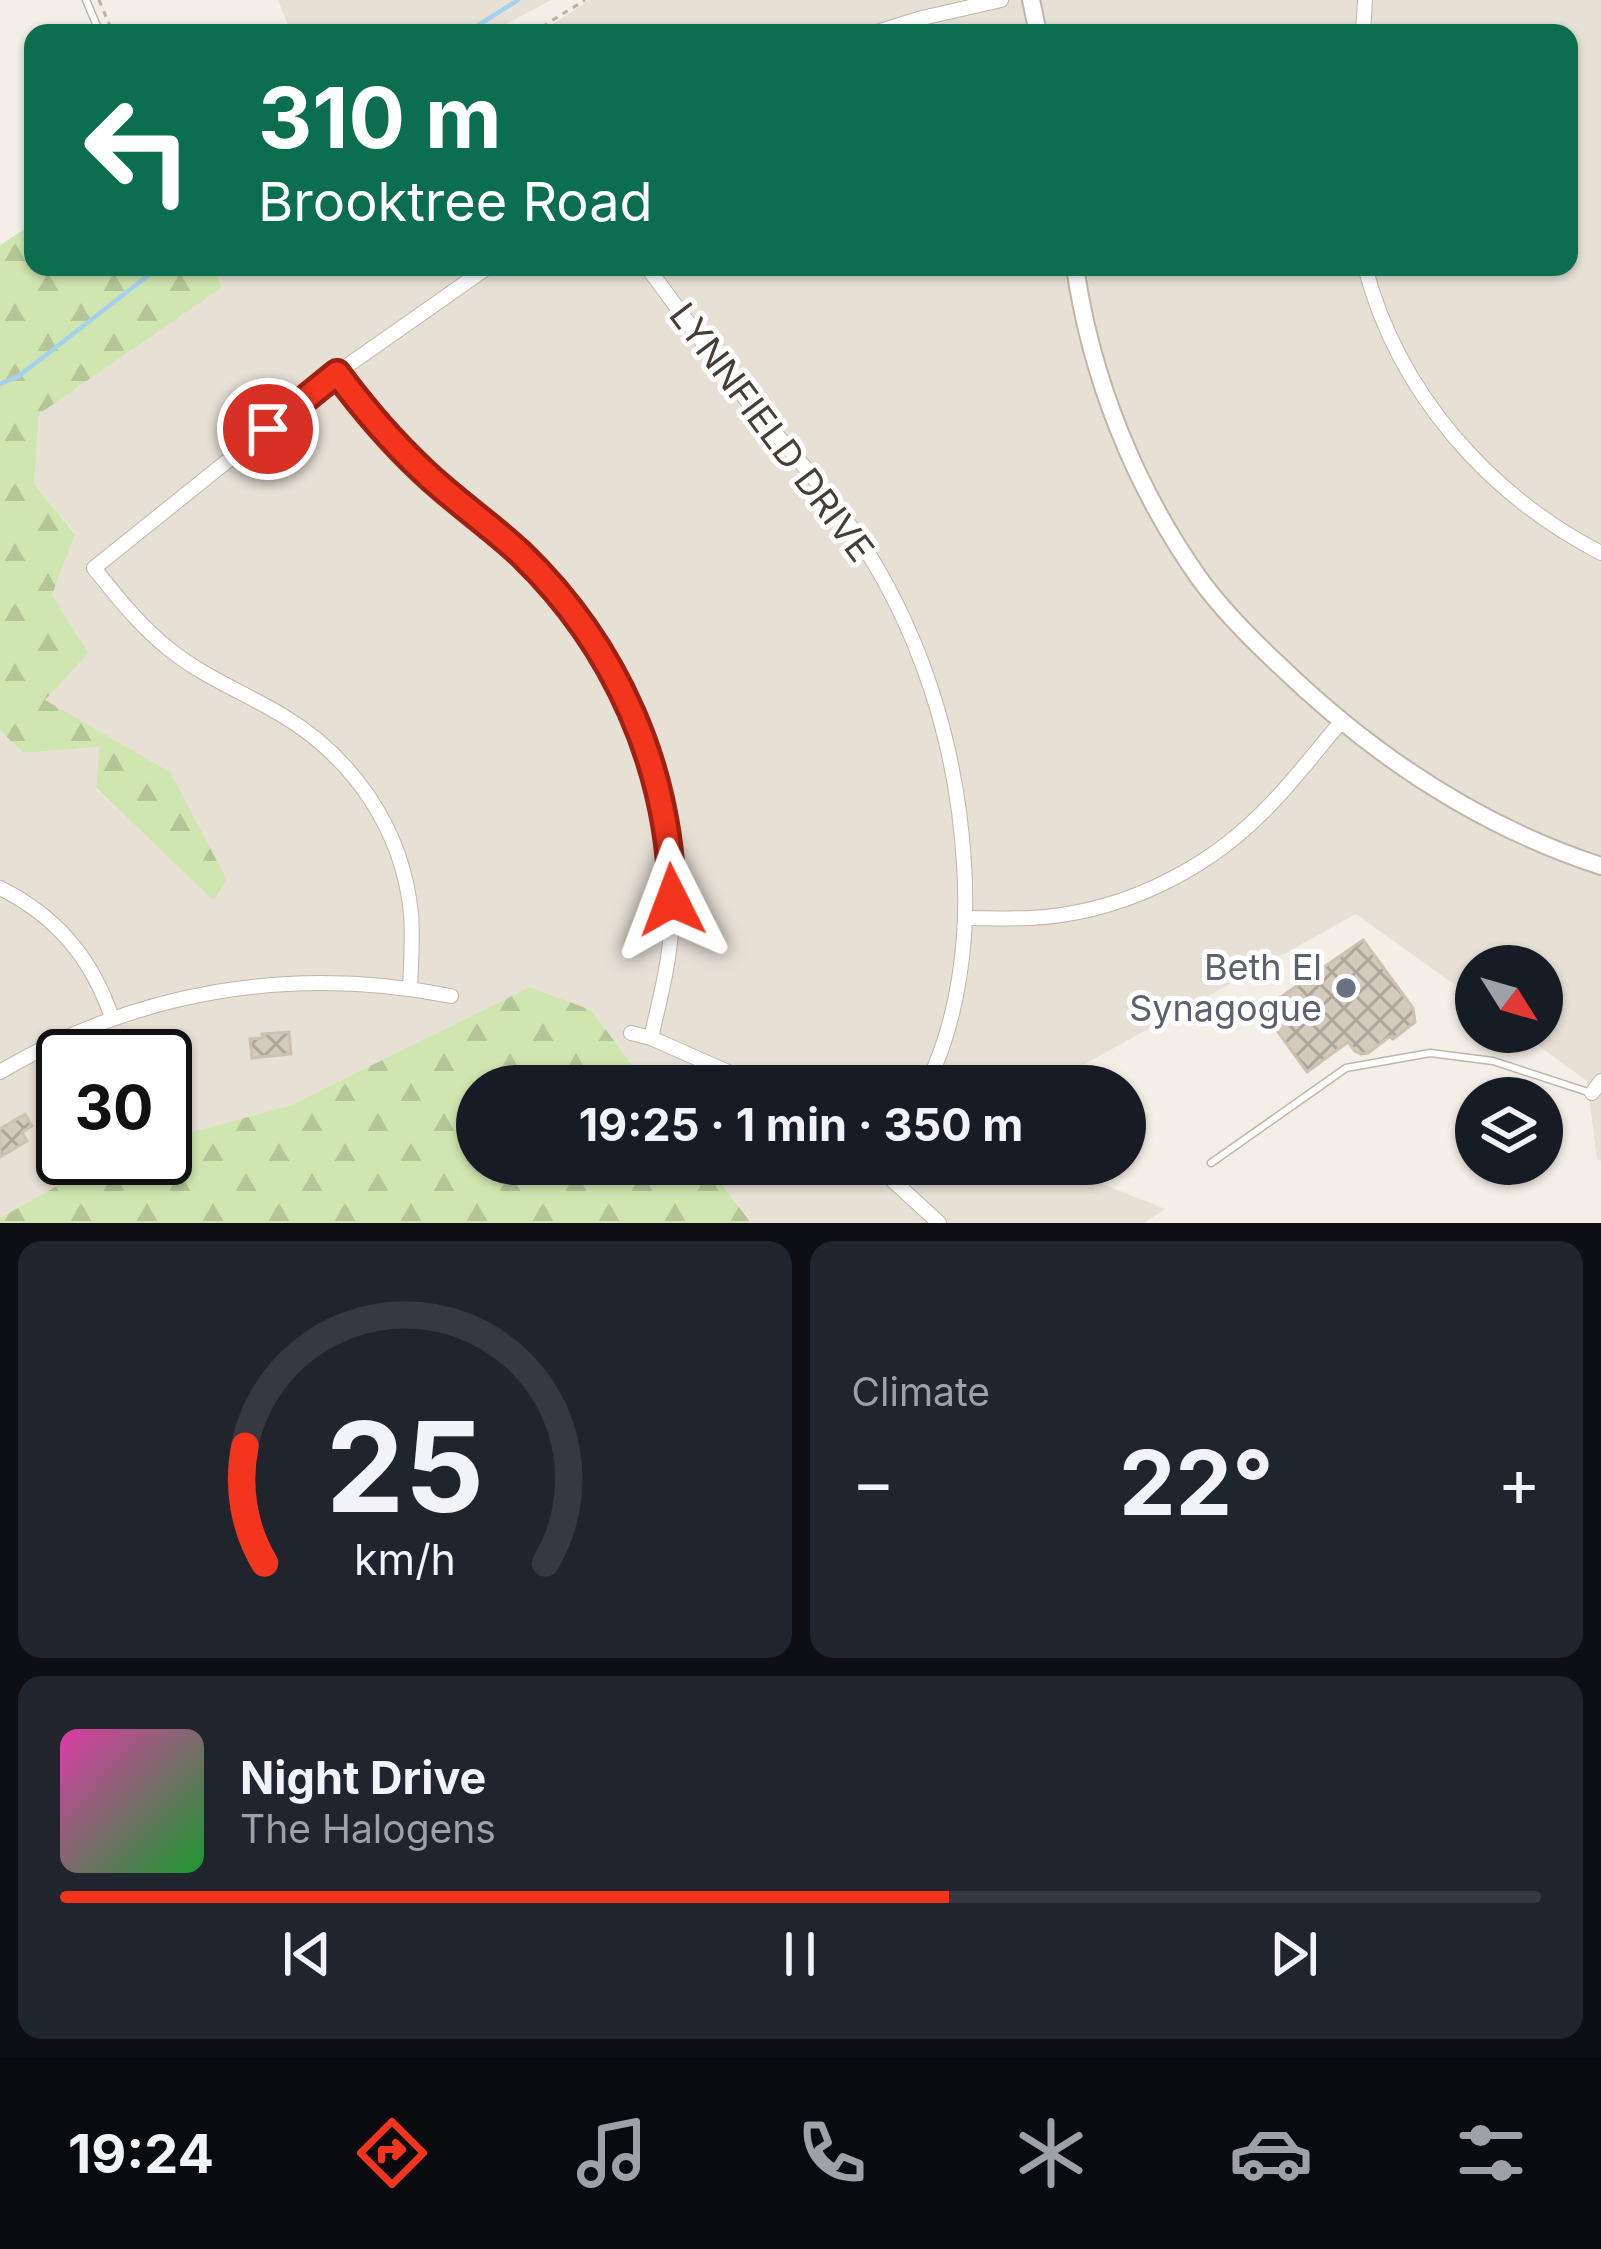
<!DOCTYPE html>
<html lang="en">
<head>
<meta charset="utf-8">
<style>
  :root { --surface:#171b24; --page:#20242c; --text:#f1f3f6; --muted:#9ea1a6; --line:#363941; --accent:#f3351d }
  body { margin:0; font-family:Inter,sans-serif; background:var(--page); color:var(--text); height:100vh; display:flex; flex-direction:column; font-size:45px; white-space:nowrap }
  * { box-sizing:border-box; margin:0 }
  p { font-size:39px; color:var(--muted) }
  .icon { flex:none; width:66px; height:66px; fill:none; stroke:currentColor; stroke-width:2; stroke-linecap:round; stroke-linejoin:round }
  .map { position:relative; height:1223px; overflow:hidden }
  .drawer { display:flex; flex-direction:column; gap:18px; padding:18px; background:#0d0f14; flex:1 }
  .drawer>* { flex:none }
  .banner { position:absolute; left:24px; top:24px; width:1554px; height:252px; border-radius:24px; box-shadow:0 3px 9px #0004; background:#0b6e4f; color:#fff; overflow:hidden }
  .needle { width:78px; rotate:127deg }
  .tools { position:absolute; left:1455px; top:945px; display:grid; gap:24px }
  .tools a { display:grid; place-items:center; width:108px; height:108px; border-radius:50%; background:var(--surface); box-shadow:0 3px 9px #0004; font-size:60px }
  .speed { position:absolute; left:36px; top:1029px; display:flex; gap:24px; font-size:60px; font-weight:700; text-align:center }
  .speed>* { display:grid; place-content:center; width:156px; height:156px; border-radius:50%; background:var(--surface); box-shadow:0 3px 9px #0004; line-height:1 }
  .speed .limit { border:6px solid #111; border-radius:18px; background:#fff; color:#111 }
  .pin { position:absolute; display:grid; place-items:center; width:102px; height:102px; color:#fff; margin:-51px; border:6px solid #fff; border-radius:50%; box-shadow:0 3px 12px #0007 }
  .me { position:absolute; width:132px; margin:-66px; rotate:357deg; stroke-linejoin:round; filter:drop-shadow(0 0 9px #0008) }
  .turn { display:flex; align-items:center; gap:42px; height:252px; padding:0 36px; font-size:54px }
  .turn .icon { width:156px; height:156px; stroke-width:2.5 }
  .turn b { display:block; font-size:84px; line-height:102px }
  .big { font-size:90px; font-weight:700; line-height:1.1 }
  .drawer .card { flex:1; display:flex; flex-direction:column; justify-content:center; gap:18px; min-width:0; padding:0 42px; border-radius:24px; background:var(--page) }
  .drawer .dial { align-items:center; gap:0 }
  .dial svg { height:312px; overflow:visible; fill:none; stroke:var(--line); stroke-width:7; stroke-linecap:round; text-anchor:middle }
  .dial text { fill:var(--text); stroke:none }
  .song { display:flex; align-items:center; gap:36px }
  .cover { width:144px; height:144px; border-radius:18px; background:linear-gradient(135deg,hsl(320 70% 55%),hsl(130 70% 35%)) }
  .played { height:12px; border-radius:6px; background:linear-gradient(90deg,var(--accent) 60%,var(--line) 60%) }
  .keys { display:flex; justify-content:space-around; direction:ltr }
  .heat { display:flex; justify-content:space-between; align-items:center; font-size:66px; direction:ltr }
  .drawer .tiles { flex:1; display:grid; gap:18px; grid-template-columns:1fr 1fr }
  .card:last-child { grid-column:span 2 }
  .trip { position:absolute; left:456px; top:1065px; width:690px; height:120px; border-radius:60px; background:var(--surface); box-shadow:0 3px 9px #0004; font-weight:700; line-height:120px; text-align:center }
  .dock { display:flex; height:192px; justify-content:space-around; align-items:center; background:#090b0e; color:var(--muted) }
  .dock .icon { width:84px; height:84px }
  .dock .selected { color:var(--accent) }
  .dock b { font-size:54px; color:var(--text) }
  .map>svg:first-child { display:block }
  .residential { fill:#e6e0d5 }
  .forest { fill:url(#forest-firs) }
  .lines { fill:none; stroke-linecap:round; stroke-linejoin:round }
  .stream { stroke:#a4d2ee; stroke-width:4.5 }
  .building { fill:url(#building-cross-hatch); stroke:#cec1b0; stroke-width:3 }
  .service-casing { stroke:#beb6a9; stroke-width:9 }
  .minor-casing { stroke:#beb6a9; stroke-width:16 }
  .tertiary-casing { stroke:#beb6a9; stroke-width:20 }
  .path { stroke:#bfb19b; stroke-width:3; stroke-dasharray:6 6; stroke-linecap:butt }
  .service { stroke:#fff; stroke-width:6 }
  .minor { stroke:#fff; stroke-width:14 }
  .tertiary { stroke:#fff; stroke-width:16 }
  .route-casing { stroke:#9e2213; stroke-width:30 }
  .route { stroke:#f3351d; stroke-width:21 }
  .worship-dot { fill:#6b7280; stroke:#fff; stroke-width:4.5 }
  .labels { text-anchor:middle; stroke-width:10; stroke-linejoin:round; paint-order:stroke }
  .street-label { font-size:36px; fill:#453e36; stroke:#fff }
  .worship-label { font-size:36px; fill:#5b616d; stroke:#fff; text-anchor:end }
</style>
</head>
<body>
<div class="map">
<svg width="1601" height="1223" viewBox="0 0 1601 1223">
  <defs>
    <pattern id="forest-firs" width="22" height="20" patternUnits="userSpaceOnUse" patternTransform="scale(3)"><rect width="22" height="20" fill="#d0e6b0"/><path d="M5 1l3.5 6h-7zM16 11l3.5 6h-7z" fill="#b4c698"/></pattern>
    <pattern id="building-cross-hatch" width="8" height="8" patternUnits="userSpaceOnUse" patternTransform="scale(3)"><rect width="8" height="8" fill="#d4cabc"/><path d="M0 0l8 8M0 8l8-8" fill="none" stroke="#aea59a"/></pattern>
  </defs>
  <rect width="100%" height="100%" fill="#f3eee6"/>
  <g class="residential">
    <polygon points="278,0 551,0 489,33 291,33"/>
    <polygon points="589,0 1601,0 1601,1161 1597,1159 1587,1081 1520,1032 1542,1032 1542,966 1476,966 1476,1000 1356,914 1065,1075 1062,1086 648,1086 591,1010 530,987 289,1106 165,1139 165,1056 63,1056 63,1158 107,1158 0,1218 0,730 23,753 99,747 96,789 214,899 170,772 44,700 87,653 52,595 75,533 34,484 39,414 220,288 215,267 1569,267 1569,33 540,33"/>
    <polygon points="707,1164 1067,1164 1085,1177 1165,1209 1144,1223 752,1223"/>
  </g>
  <g class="forest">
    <polygon points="33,224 33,267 173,267 167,276 195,276 215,267 221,288 39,414 34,484 75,534 52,595 88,653 45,700 170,772 227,880 213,900 96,788 99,747 23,753 0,730 0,245"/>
    <polygon points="530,987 591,1010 648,1086 477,1086 477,1164 707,1164 751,1223 0,1223 0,1218 107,1158 165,1158 165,1139 289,1106"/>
  </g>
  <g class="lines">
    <g class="stream">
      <polyline points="466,33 518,0"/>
      <polyline points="0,384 19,376 159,267"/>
    </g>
  </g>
  <g class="building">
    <polygon points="1363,940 1413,1008 1415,1022 1393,1039 1389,1037 1368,1053 1361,1054 1355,1051 1348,1042 1307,1072 1262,1010"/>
    <polygon points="289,1032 291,1054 252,1058 250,1039 263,1038 262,1034"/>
    <polygon points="25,1114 32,1126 22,1132 27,1141 0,1157 0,1129"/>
  </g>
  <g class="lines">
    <defs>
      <g id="service">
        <polyline points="86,0 100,33"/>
        <polyline points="1211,1163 1346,1068 1430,1053 1493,1061 1588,1092"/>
      </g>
      <g id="minor">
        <polyline points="874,33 922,18 1001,0"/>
        <polyline points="1363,33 1365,0"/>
        <path d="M647 267C680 311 711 355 745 398 780 440 818 479 849 524 919 624 957 743 964 864 969 937 959 1020 926 1086"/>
        <path d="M1365 267C1398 392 1487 494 1601 553"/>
        <path d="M337 373C365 410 393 445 428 476 458 502 490 525 519 552 622 650 680 788 671 930 669 966 659 1002 651 1038"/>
        <path d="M0 888C56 916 92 958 112 1018"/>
        <path d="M965 918C987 918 1008 919 1030 918 1116 914 1201 874 1262 813 1291 785 1315 752 1341 722"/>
        <path d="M410 988C411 963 413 938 411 914 403 829 352 756 280 714 243 692 202 676 169 649 139 625 117 597 94 568L337 373 488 267"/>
        <polyline points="631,1033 651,1038 760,1086"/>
        <path d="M0 1072C138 990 293 965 451 996"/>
        <polyline points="1592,1093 1601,1081"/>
        <polyline points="875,1164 939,1223"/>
      </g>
      <g id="tertiary">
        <polyline points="1031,0 1038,33"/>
        <path d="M1075 267C1091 377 1134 486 1199 578 1222 610 1250 638 1279 665 1371 754 1478 826 1601 866"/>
      </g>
    </defs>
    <use href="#service" class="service-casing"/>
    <use href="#minor" class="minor-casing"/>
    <use href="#tertiary" class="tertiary-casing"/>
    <g class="path">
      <polyline points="99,0 113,33"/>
      <polyline points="532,33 585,0"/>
    </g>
    <use href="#service" class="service"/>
    <use href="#minor" class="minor"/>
    <use href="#tertiary" class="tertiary"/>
  </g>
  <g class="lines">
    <defs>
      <path id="route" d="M268 429 337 373C363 408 390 440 422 470 453 500 489 524 521 554 616 646 670 768 672 900"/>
    </defs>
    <use href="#route" class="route-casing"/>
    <use href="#route" class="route"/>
  </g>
  <circle class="worship-dot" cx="1346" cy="988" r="12"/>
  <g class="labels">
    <g class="street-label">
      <text transform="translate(772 432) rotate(53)" y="13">LYNNFIELD DRIVE</text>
    </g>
    <g class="worship-label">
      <text x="1322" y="980">Beth El<tspan x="1322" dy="41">Synagogue</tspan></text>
    </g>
  </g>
</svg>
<div class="tools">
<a><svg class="needle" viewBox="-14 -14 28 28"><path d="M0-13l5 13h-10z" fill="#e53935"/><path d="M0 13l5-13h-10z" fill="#9ea1a6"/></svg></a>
<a><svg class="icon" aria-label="layers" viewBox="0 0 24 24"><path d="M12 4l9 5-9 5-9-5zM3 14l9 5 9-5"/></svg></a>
</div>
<div class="speed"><div class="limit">30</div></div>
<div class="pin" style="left:268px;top:429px;background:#d93025"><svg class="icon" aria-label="arrive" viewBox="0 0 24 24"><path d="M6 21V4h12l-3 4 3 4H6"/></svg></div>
<svg class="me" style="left:672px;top:900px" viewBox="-20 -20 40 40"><path d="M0-17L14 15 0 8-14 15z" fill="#f3351d" stroke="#fff" stroke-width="4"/></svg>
<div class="trip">19:25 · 1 min · 350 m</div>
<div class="banner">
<div class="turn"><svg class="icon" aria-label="left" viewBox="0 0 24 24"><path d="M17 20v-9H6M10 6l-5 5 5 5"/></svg><div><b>310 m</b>Brooktree Road</div></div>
</div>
</div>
<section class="drawer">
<div class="tiles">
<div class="card dial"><svg viewBox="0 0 100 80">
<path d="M14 69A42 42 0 1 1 86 69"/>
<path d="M14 69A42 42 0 0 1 9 39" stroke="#f3351d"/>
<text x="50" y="56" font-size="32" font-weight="700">25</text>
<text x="50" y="72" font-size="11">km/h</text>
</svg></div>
<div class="card"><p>Climate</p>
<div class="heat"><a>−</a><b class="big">22°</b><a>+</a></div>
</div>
<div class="card">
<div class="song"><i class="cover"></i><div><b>Night Drive</b><p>The Halogens</p></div></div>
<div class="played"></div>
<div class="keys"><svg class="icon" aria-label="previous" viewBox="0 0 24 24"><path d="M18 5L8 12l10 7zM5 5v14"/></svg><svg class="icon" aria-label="pause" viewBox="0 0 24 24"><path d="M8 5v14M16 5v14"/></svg><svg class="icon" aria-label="next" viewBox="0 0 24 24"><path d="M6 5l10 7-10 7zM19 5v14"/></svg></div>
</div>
</div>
</section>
<nav class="dock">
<b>19:24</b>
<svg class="icon selected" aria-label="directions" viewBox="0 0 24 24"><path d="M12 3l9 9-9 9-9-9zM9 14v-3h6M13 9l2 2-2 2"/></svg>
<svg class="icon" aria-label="music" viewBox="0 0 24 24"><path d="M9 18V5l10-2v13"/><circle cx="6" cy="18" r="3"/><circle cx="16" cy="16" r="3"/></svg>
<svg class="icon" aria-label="phone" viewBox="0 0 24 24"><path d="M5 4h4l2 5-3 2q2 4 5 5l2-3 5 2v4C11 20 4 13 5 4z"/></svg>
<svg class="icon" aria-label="climate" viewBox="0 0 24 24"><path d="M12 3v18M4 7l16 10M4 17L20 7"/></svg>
<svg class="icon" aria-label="car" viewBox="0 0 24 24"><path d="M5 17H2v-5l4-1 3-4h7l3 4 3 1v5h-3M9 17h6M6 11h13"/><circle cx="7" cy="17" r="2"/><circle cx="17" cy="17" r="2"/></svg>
<svg class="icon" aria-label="filters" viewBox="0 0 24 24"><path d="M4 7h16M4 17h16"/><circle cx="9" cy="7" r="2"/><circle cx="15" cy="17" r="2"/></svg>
</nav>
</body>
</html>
